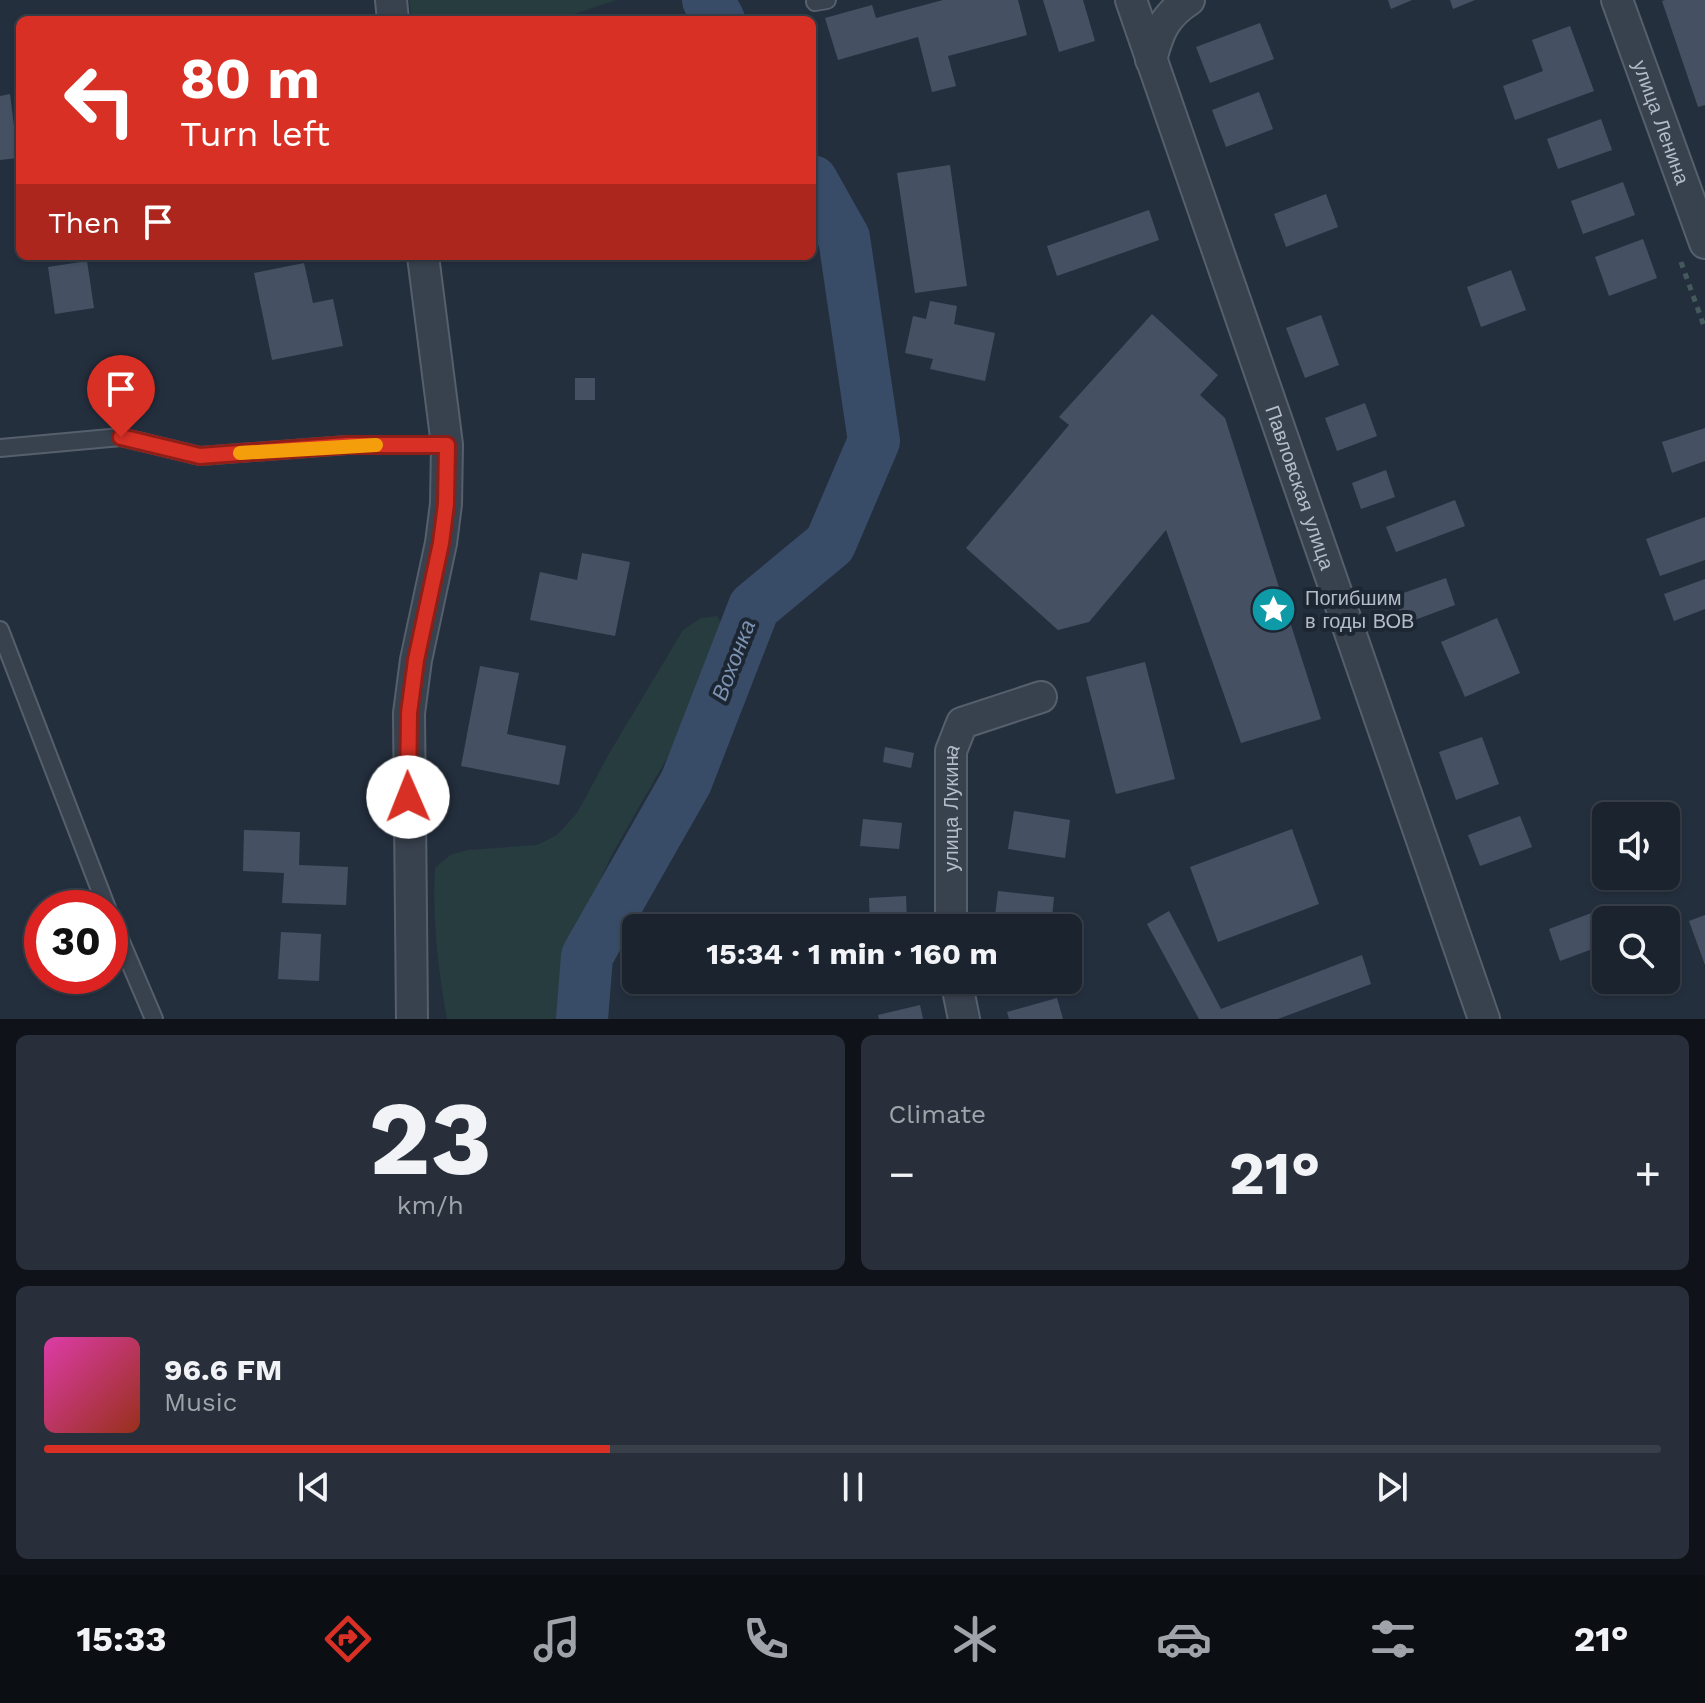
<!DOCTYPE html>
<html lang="en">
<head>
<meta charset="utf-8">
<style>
  :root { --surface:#1b232e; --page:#282f3a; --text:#f1f3f6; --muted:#a0a4aa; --line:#39404a; --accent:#d93025 }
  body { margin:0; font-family:"Work Sans",sans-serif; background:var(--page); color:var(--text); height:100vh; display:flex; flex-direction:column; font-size:30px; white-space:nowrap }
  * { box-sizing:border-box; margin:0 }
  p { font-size:26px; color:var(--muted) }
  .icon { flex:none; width:44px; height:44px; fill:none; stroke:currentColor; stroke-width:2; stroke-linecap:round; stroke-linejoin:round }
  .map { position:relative; height:1019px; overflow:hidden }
  .sheet { display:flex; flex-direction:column; gap:16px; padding:16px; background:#0f1319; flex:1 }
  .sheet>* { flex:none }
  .banner { position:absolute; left:16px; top:16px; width:800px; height:244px; border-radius:12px; box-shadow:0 2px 6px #0004,0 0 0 2px var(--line); background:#d93025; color:#fff; overflow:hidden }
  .buttons { position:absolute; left:1592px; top:802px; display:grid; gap:16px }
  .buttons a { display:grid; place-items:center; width:88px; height:88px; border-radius:12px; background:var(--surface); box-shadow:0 2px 6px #0004,0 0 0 2px var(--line); font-size:40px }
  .speed { position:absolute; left:24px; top:890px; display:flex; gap:16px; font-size:40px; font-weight:700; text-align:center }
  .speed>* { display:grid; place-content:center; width:104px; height:104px; border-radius:50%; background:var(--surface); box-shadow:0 2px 6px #0004,0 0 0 2px var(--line); line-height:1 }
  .speed .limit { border:12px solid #d22; background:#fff; color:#111 }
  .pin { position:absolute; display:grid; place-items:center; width:68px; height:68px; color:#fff; margin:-82px -34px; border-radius:50% 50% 50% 0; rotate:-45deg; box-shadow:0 0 8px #0007 }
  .pin .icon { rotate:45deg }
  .me { position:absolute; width:88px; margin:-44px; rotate:359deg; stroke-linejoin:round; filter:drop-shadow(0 0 6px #0008) }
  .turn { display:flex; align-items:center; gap:28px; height:168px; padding:0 32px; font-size:36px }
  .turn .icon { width:104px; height:104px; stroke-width:2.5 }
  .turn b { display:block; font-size:56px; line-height:68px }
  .then { display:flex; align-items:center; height:76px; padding:0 32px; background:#0003; gap:16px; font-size:30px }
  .big { font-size:60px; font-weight:700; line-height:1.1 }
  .sheet .tile { flex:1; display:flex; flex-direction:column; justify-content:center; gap:12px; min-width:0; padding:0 28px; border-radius:12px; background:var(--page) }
  .sheet .dial { align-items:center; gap:0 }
  .dial b { font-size:104px; line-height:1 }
  .song { display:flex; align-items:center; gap:24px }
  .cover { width:96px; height:96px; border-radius:12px; background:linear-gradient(135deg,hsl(320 70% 55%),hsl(10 70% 35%)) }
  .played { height:8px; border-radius:4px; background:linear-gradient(90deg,var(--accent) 35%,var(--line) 35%) }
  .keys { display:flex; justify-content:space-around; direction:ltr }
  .heat { display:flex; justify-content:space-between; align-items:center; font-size:44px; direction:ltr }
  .sheet .tiles { flex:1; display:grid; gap:16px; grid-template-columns:1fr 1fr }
  .tile:last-child { grid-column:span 2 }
  .trip { position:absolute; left:622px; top:914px; width:460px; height:80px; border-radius:12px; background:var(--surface); box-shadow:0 2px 6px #0004,0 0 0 2px var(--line); font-weight:700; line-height:80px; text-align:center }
  .tabs { display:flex; height:128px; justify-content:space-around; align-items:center; background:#0b0e12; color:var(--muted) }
  .tabs .icon { width:56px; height:56px }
  .tabs .active { color:var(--accent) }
  .tabs b { font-size:36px; color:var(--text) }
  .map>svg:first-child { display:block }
  .green { fill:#263c3f }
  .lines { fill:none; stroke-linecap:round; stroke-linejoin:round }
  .river { stroke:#394c67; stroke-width:52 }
  .building { fill:#455162 }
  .service-casing { stroke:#565f6c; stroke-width:20 }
  .minor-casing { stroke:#565f6c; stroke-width:34 }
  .path { stroke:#44595c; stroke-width:5; stroke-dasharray:6 6; stroke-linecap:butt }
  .service { stroke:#38414e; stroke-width:16 }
  .minor { stroke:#38414e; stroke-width:30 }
  .route-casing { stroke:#8d1f18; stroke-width:20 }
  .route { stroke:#d93025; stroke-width:14 }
  .slow { stroke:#f59e0b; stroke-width:14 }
  .labels { text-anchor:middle; stroke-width:8; stroke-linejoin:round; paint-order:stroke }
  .street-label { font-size:20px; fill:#b4bcc9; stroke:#1d2633 }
  .poi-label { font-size:20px; fill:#b4bcc9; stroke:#1d2633; text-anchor:start }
  .water-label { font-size:22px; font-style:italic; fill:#7c92b1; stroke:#1d2633 }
</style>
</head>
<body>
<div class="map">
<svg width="1705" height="1019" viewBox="0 0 1705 1019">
  <rect width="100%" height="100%" fill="#242f3e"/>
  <g class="green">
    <polygon points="409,0 616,0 557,20 412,20"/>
    <path d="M717 616 728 635 692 714 611 856 576 935 565 1019H447C438 969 432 919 435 868L450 855 468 850 537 845 557 835 577 813 610 752 683 630 701 618Z"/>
  </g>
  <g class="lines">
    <g class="river">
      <polyline points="708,0 719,20"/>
      <polyline points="582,1019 587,956 686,782 754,607 830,544 874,441 844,238 812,181"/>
    </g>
  </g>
  <g class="building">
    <polygon points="943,0 1018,0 1027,35 948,56 956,86 932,92 918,37 838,60 825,18 872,5 876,18"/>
    <polygon points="1043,0 1083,0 1095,41 1059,52"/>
    <polygon points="1388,0 1412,0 1391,9"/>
    <polygon points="1450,0 1475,0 1453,9"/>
    <polygon points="1665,0 1705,0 1705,105 1698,107 1662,1"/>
    <polygon points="1260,23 1274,59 1210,83 1196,47"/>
    <polygon points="1570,26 1594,91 1515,120 1503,86 1543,71 1532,40"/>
    <polygon points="1259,92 1273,129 1226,147 1212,110"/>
    <polygon points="10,94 18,158 0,160 0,96"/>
    <polygon points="1601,119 1612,150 1558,169 1547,139"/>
    <polygon points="950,165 967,286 915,293 897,173"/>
    <polygon points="1623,182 1635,215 1583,234 1571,201"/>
    <polygon points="1326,194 1338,227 1286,247 1274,214"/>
    <polygon points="1149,210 1159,240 1057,276 1047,246"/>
    <polygon points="1643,239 1657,278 1609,296 1595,257"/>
    <polygon points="87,261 94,308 55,314 48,267"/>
    <polygon points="304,263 313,303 333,299 343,346 272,360 254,273"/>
    <polygon points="1511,270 1526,310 1481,327 1467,287"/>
    <polygon points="930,301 957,306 954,324 995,333 985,381 930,369 933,359 905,353 913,316 926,319"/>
    <polygon points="1152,314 1218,375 1200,395 1225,418 1321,719 1241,743 1166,530 1089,622 1058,630 966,548 1069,425 1059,417"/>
    <polygon points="1321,315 1339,365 1305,378 1286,328"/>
    <rect x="575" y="378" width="20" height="22"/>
    <polygon points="1365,403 1377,436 1337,451 1325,418"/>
    <polygon points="1705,428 1705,461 1672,473 1662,442"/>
    <polygon points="1386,470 1395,497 1361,509 1352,483"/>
    <polygon points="1455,500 1465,526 1396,552 1386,527"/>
    <polygon points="1705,517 1705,560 1660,576 1646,539"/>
    <polygon points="582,553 630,562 615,636 530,620 540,572 577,580"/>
    <polygon points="1446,578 1455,605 1404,624 1395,596"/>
    <polygon points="1705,579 1705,609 1674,621 1664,594"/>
    <polygon points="1497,618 1520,673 1465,697 1441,642"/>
    <polygon points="1145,662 1175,779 1116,794 1086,677"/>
    <polygon points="480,666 519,673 507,734 566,746 559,785 461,766"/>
    <polygon points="1482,737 1499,784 1456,800 1439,752"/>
    <polygon points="885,747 914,753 911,768 883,762"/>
    <polygon points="1014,811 1070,820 1065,858 1008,849"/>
    <polygon points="1520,816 1532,847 1480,866 1468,835"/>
    <polygon points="863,819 902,823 899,849 860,846"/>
    <polygon points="1292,829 1319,904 1218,942 1190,867"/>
    <polygon points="244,830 300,832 299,865 348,867 346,905 282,903 284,873 243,871"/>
    <polygon points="998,891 1054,897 1051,928 994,925"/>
    <polygon points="906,896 907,924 870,925 869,898"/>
    <polygon points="1610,906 1615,920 1606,920 1606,944 1560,961 1549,929"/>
    <polygon points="1169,911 1221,1009 1362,955 1371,984 1278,1019 1199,1019 1147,924"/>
    <polygon points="1705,915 1705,965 1689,921"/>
    <polygon points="281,932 321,934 319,981 278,979"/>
    <polygon points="1004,980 1041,980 1041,981 1007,990"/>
    <polygon points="1057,998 1063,1019 1009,1019 1007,1012"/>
    <polygon points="920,1005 923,1019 879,1019 878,1015"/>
  </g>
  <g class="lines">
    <defs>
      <g id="service">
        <polyline points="815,2 827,0"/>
        <polyline points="0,448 121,437 200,456 347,445 447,445"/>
        <polyline points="0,630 107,908"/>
        <polyline points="110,916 154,1019"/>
      </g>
      <g id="minor">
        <polyline points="391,0 393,20"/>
        <path id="s1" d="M1131 0 1484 1019"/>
        <path id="s2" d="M1617 0 1705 243"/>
        <path d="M1151 60C1158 33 1164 16 1189 0"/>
        <path id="s3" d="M951 928V751L962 723 1041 697"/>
        <polyline points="956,980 964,1019"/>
        <polyline points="412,1019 409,713 416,660 441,543 446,504 447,445 423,256"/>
      </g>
    </defs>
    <use href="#service" class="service-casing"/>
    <use href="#minor" class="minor-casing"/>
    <polyline class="path" points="1681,262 1705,329"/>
    <use href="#service" class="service"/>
    <use href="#minor" class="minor"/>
  </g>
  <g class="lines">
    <defs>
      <polyline id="route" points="121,437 200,456 347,445 447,445 446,504 441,543 416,660 409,713 408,797"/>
    </defs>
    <use href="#route" class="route-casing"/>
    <use href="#route" class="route"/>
    <polyline class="slow" points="240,453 376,445"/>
  </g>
  <defs>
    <symbol id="sight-disc" viewBox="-11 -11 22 22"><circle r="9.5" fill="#0f9aa8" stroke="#1d2633"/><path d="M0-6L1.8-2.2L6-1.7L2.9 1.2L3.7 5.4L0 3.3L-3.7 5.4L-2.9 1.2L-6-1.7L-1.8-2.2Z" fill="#fff"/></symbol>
  </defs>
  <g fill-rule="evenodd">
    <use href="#sight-disc" x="1248" y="584" width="51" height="51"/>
  </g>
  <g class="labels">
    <g class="street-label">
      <text dy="7" stroke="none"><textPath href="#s2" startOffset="130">улица Ленина</textPath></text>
      <text dy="7" stroke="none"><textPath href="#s1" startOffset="516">Павловская улица</textPath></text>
      <text dy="7" stroke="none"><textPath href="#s3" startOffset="120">улица Лукина</textPath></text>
    </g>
    <g class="poi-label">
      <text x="1305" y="605">Погибшим<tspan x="1305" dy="23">в годы ВОВ</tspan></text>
    </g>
    <g class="water-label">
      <text transform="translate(733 660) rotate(-69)" y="8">Вохонка</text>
    </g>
  </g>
</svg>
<div class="buttons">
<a><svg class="icon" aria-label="sound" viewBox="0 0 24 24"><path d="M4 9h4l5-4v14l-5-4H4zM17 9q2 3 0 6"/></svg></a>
<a><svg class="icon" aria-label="search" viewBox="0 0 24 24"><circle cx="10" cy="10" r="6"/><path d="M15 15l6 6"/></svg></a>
</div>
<div class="speed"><div class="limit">30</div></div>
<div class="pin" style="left:121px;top:437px;background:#d93025"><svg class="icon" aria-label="arrive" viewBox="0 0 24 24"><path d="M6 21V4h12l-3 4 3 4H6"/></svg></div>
<svg class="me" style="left:408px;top:797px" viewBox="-20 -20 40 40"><circle r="19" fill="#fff"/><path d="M0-13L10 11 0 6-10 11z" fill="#d93025"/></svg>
<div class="trip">15:34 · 1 min · 160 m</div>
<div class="banner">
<div class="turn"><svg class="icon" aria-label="left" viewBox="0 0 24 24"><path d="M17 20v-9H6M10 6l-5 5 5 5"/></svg><div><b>80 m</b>Turn left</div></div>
<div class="then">Then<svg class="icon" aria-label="arrive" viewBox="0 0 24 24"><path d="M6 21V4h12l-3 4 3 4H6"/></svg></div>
</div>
</div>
<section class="sheet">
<div class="tiles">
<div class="tile dial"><b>23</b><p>km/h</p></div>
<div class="tile"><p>Climate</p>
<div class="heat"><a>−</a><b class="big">21°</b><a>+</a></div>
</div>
<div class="tile">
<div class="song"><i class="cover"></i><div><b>96.6 FM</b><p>Music</p></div></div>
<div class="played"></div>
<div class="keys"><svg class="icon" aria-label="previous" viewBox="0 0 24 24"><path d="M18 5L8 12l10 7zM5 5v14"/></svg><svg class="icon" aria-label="pause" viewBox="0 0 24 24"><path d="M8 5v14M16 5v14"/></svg><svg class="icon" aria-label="next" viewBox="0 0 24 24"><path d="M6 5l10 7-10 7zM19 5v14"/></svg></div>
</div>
</div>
</section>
<nav class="tabs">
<b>15:33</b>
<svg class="icon active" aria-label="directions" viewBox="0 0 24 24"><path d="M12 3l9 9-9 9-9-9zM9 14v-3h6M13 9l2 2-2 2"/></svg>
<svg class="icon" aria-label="music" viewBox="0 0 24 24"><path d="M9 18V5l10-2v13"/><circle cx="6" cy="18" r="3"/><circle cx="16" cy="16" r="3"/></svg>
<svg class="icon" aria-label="phone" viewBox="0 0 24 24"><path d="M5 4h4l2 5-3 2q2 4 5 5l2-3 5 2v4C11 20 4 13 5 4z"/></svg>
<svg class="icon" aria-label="climate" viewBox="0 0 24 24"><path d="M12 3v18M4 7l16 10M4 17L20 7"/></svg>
<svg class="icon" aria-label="car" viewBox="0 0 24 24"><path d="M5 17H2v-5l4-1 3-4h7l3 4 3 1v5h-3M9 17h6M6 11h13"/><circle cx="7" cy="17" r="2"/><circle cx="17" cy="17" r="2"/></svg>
<svg class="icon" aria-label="filters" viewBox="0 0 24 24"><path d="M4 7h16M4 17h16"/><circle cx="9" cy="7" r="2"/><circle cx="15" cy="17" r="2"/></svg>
<b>21°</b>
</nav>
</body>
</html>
